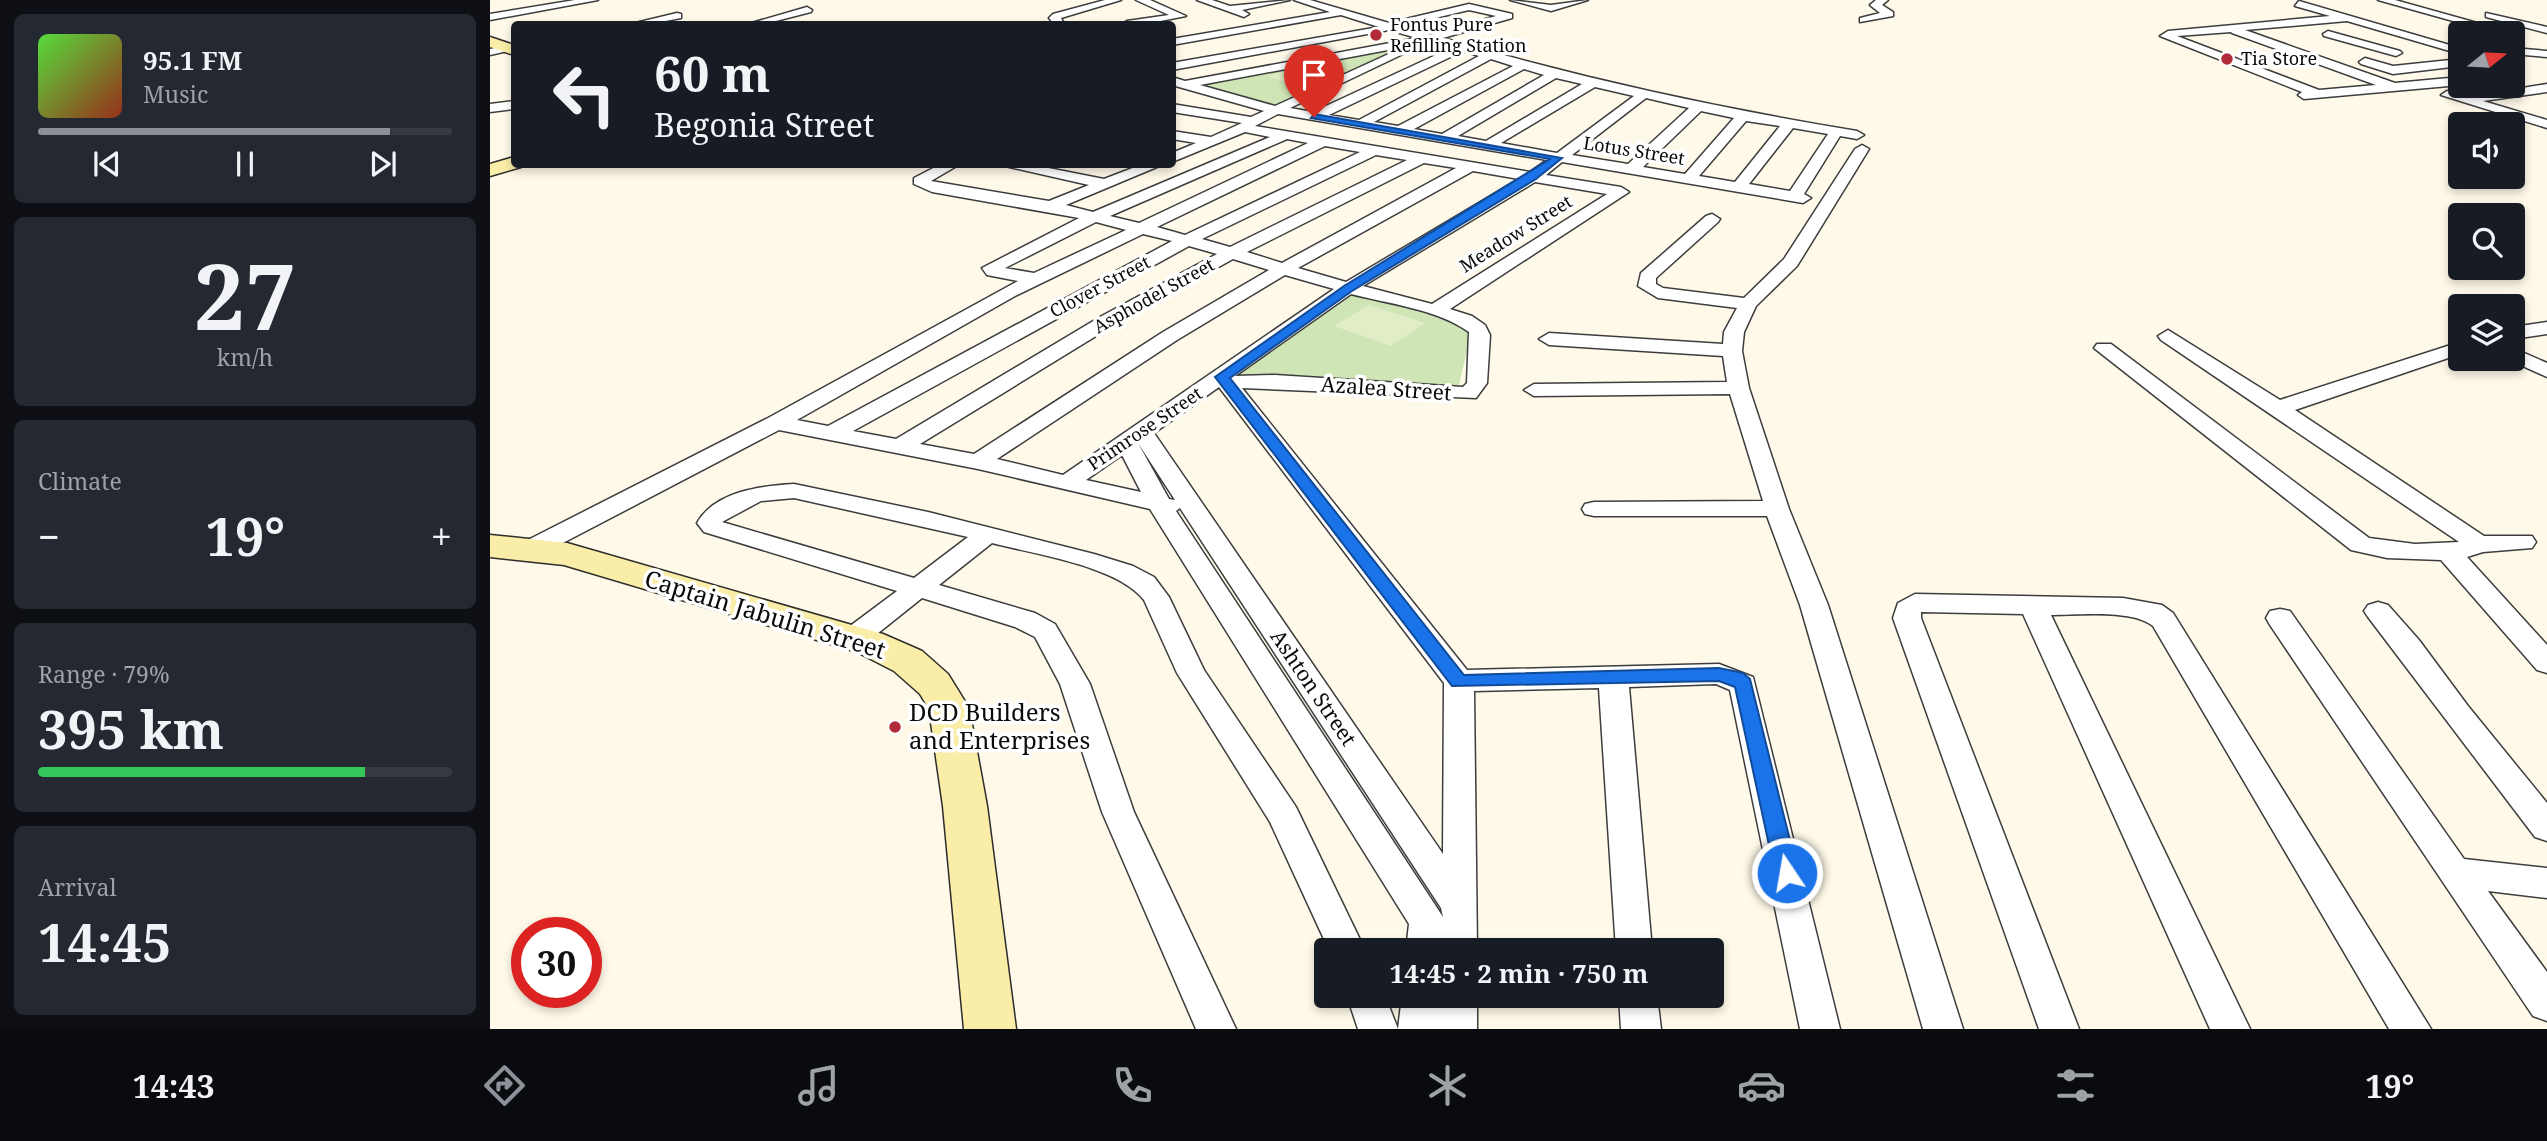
<!DOCTYPE html>
<html lang="en">
<head>
<meta charset="utf-8">
<style>
  :root { --surface:#171b24; --page:#242831; --text:#f1f3f6; --muted:#9ea1a6; --line:#363941; --accent:#8c9099 }
  body { margin:0; font-family:"Noto Serif",serif; background:var(--page); color:var(--text); height:100vh; display:flex; flex-direction:column; font-size:26px; white-space:nowrap }
  * { box-sizing:border-box; margin:0 }
  p { font-size:23px; color:var(--muted) }
  .icon { flex:none; width:38px; height:38px; fill:none; stroke:currentColor; stroke-width:2; stroke-linecap:round; stroke-linejoin:round }
  .map { position:relative; flex:1; overflow:hidden }
  .details { display:flex; flex-direction:column; gap:14px; padding:14px; background:#0d0f14; width:490px }
  .details>* { flex:none }
  .guide { position:absolute; left:21px; top:21px; width:665px; height:147px; border-radius:7px; box-shadow:0 4px 10px #0003; background:#171b24; color:var(--text); overflow:hidden }
  .needle { width:46px; rotate:72deg }
  .buttons { position:absolute; left:1958px; top:21px; display:grid; gap:14px }
  .buttons a { display:grid; place-items:center; width:77px; height:77px; border-radius:7px; background:var(--surface); box-shadow:0 4px 10px #0003; font-size:35px }
  .speed { position:absolute; left:21px; top:917px; display:flex; gap:14px; font-size:35px; font-weight:700; text-align:center }
  .speed>* { display:grid; place-content:center; width:91px; height:91px; border-radius:50%; background:var(--surface); box-shadow:0 4px 10px #0003; line-height:1 }
  .speed .limit { border:10px solid #d22; background:#fff; color:#111 }
  .pin { position:absolute; display:grid; place-items:center; width:60px; height:60px; color:#fff; margin:-72px -30px; border-radius:50% 50% 50% 0; rotate:-45deg; box-shadow:0 0 7px #0007 }
  .pin .icon { rotate:45deg }
  .me { position:absolute; width:77px; margin:-38px; rotate:348deg; stroke-linejoin:round; filter:drop-shadow(0 0 5px #0008) }
  .turn { display:flex; align-items:center; gap:24px; height:147px; padding:0 28px; font-size:32px }
  .turn .icon { width:91px; height:91px; stroke-width:2.5 }
  .turn b { display:block; font-size:49px; line-height:60px }
  .big { font-size:52px; font-weight:700; line-height:1.1 }
  .details .widget { flex:1; display:flex; flex-direction:column; justify-content:center; gap:10px; min-width:0; padding:0 24px; border-radius:10px; background:var(--page) }
  .details .dial { align-items:center; gap:0 }
  .dial b { font-size:91px; line-height:1 }
  .song { display:flex; align-items:center; gap:21px }
  .cover { width:84px; height:84px; border-radius:10px; background:linear-gradient(135deg,hsl(110 70% 55%),hsl(10 70% 35%)) }
  .played { height:7px; border-radius:4px; background:linear-gradient(90deg,var(--accent) 85%,var(--line) 85%) }
  .keys { display:flex; justify-content:space-around; direction:ltr }
  .heat { display:flex; justify-content:space-between; align-items:center; font-size:38px; direction:ltr }
  .charge { height:10px; border-radius:5px; background:linear-gradient(90deg,#34c759 79%,var(--line) 0) }
  .trip { position:absolute; left:824px; top:938px; width:410px; height:70px; border-radius:7px; background:var(--surface); box-shadow:0 4px 10px #0003; font-weight:700; line-height:70px; text-align:center }
  .tab-bar { display:flex; height:112px; justify-content:space-around; align-items:center; background:#090b0e; color:var(--muted) }
  .tab-bar .icon { width:49px; height:49px }
  .tab-bar .current { color:var(--accent) }
  .tab-bar b { font-size:32px; color:var(--text) }
  main { display:flex; flex:1; min-height:0 }
  .map>svg:first-child { display:block }
  .green { fill:#d0e5b5 }
  .pitch { fill:#e1edc6 }
  .lines { fill:none; stroke-linecap:round; stroke-linejoin:round }
  .street-casing { stroke:#3d3d3d; stroke-width:3 }
  .secondary-casing { stroke:#2c2c2c; stroke-width:3 }
  .street { fill:#fff; fill-rule:evenodd }
  .secondary { fill:#faeda7; fill-rule:evenodd }
  .route { fill:#1a73e8; stroke:#114b97; stroke-width:2 }
  .poi-dot { fill:#b12b38; stroke:#fff; stroke-width:2.5 }
  .labels { text-anchor:middle; stroke-width:7; stroke-linejoin:round; paint-order:stroke }
  .far-poi-label { font-size:18px; fill:#0a0a0a; stroke:#fff; text-anchor:start }
  .far-street-label { font-size:18px; fill:#0a0a0a; stroke:#fff }
  .street-label { font-size:21px; fill:#0a0a0a; stroke:#fff }
  .near-street-label { font-size:24px; fill:#0a0a0a; stroke:#fff }
  .near-poi-label { font-size:24px; fill:#0a0a0a; stroke:#fff; text-anchor:start }
</style>
</head>
<body>
<main>
<section class="details">
<div class="widget">
<div class="song"><i class="cover"></i><div><b>95.1 FM</b><p>Music</p></div></div>
<div class="played"></div>
<div class="keys"><svg class="icon" aria-label="previous" viewBox="0 0 24 24"><path d="M18 5L8 12l10 7zM5 5v14"/></svg><svg class="icon" aria-label="pause" viewBox="0 0 24 24"><path d="M8 5v14M16 5v14"/></svg><svg class="icon" aria-label="next" viewBox="0 0 24 24"><path d="M6 5l10 7-10 7zM19 5v14"/></svg></div>
</div>
<div class="widget dial"><b>27</b><p>km/h</p></div>
<div class="widget"><p>Climate</p>
<div class="heat"><a>−</a><b class="big">19°</b><a>+</a></div>
</div>
<div class="widget"><p>Range · 79%</p><b class="big">395 km</b><div class="charge"></div></div>
<div class="widget"><p>Arrival</p><b class="big">14:45</b></div>
</section>
<div class="map">
<svg width="2057" height="1029" viewBox="0 0 2057 1029">
  <rect width="100%" height="100%" fill="#fef9e8"/>
  <g class="green">
    <polygon points="924,43 785,108 703,84"/>
    <polygon points="861,291 960,315 982,329 969,385 959,388 746,379 741,375"/>
  </g>
  <g class="pitch">
    <polygon points="801,69 838,79 814,87 778,77"/>
    <polygon points="879,305 935,323 901,346 844,326"/>
  </g>
  <g class="lines">
    <defs>
      <g id="street">
        <polygon points="85,0 108,0 0,20 0,14"/>
        <polygon points="615,0 631,0 571,18 574,24 564,24 559,18 563,14"/>
        <polygon points="646,0 660,0 696,16 655,24 632,24 637,21 679,15"/>
        <polygon points="707,0 722,0 740,6 800,0 752,10 759,14 754,17"/>
        <path d="M804 0H820L899 23 979 4 1018 13 1022 14V18L953 38C1090 78 1227 108 1367 131L1374 135 1367 139 1350 136 1314 194 1321 198 1313 203 1072 162 1056 175 1131 187 1139 192 960 309 982 316 995 325 1000 335 997 383 986 398 752 388 977 670 1229 664 1263 677 1350 1029H1310L1240 690 1226 684 1139 687 1162 950H1126L1109 688 984 691 987 950H916L919 924 660 509 488 469 289 430 48 556H30L26 550 30 544 278 418 528 281 497 275 492 268 589 218 442 192 424 184V178L451 164H470L441 181 559 201 599 185 506 164H538L614 179 653 164H674L576 205 603 212 780 137 755 132 682 162V153L706 143 682 139V131L721 137 752 123 682 112V104L761 117 774 111 682 85V77L695 81 927 38 899 30 682 70V63L889 27 851 15 682 45V39L840 12ZM979 10 1006 16 941 35 911 26ZM941 42 961 48 823 112 800 108 913 54 903 52 785 106 710 85ZM973 51 989 56 869 120 839 115ZM1001 59 1023 66 908 126 884 122ZM1034 69 1054 75 952 134 924 129ZM1066 78 1092 84 996 141 968 136ZM1105 87 1144 96 1067 153 1011 143ZM1156 98 1199 108 1138 164 1082 155ZM1211 111 1244 118 1195 174 1153 167ZM788 114 1057 160 1040 172 765 126ZM1256 121 1290 126 1245 182 1209 176ZM1303 128 1338 134 1300 191 1259 184ZM797 139 818 143 649 223 620 216ZM835 146 870 152 695 235 667 227ZM886 155 917 160 740 247 712 239ZM934 163 966 168 792 263 757 252ZM983 171 1029 179 856 282 808 268ZM1045 182 1117 194 942 304 873 286ZM606 222 636 230 544 273 515 268ZM653 234 682 241 338 426 307 420 525 296ZM699 246 727 254 610 317 406 439 363 431ZM743 259 779 270 673 332 484 454 430 444 624 325ZM795 275 844 289 573 475 507 459 687 340ZM861 294C899 304 947 309 979 332L977 383 973 387 785 375 745 376ZM729 387 954 683 953 854 664 433ZM648 443 685 500 679 499ZM632 455 651 492 596 480ZM690 508 951 908 953 917 686 511Z"/>
        <polygon points="1020,0 1061,5 1098,0 1061,11"/>
        <polygon points="1386,0 1398,0 1392,5 1403,12 1403,16 1370,22 1370,18 1390,13 1380,5"/>
        <polygon points="1888,0 1905,0 2023,33 2006,33"/>
        <path d="M1809 1 1970 48V54L1857 21 1755 30 1905 83 1970 77V85L1814 99 1808 95 1812 92 1670 36 1678 31 1840 16 1805 6ZM1741 32 1742 33 1886 85 1829 90 1687 36Z"/>
        <polygon points="317,7 322,10 321,12 274,24 258,24"/>
        <polygon points="187,13 191,14 191,18 160,24 141,24"/>
        <polygon points="1996,13 2057,27 2057,33 1996,17"/>
        <polygon points="1838,31 1910,51 1912,53 1906,56 1834,36 1833,34"/>
        <polygon points="18,45 24,48 22,50 0,55 0,49"/>
        <polygon points="2023,48 2057,51 2057,57 2023,54"/>
        <polygon points="1875,58 1903,66 1970,59 1970,66 1903,74 1871,64 1869,62"/>
        <polygon points="2057,84 2057,92 1993,101 2057,120 2057,128 1951,95 1957,91 1977,97"/>
        <polygon points="24,101 24,109 0,112 0,104"/>
        <polygon points="1372,145 1379,149 1307,266 1266,306 1254,332 1252,351 1259,388 1299,509 1338,605 1473,1029 1433,1029 1310,605 1277,516 1104,516 1095,514 1092,509 1095,504 1104,502 1273,501 1240,394 1044,396 1034,390 1044,384 1237,382 1233,356 1059,345 1049,339 1059,333 1233,344 1234,332 1247,308 1168,298 1148,286 1151,273 1216,216 1222,214 1230,219 1228,222 1166,278 1166,284 1173,288 1254,298 1294,259 1365,149"/>
        <polygon points="2057,322 2057,334 2023,339 2023,327"/>
        <polygon points="1678,330 1790,400 1970,342 1970,354 1805,410 1994,536 2042,536 2046,542 2042,548 1993,552 1977,557 2057,645 2057,673 2047,670 1951,560 1897,558 1861,550 1604,348 1607,344 1621,344 1879,538 1925,544 1969,542 1671,340 1668,336"/>
        <polygon points="2023,348 2057,363 2057,377 2017,359 2023,359"/>
        <path d="M304 484 438 512 604 554 643 566 664 577 679 597 714 670 806 807 875 950H839L780 822 687 673 654 600C628 566 544 554 502 543L449 585 545 613 565 624 600 684 644 812 746 1029H706L612 812 570 684 545 637 525 627 432 598 372 646 362 649 352 646 348 639 352 632 407 591 214 532 207 523C225 491 271 486 304 484ZM304 498 478 537 424 578 232 522 271 501Z"/>
        <path d="M1425 594 1633 598 1672 605 1683 613 1941 1029H1899L1663 626C1642 609 1588 615 1561 615L1760 1029H1720L1533 614 1431 612V618L1589 1029H1549L1403 618 1408 603Z"/>
        <polygon points="1888,602 1898,605 1929,640 1978,706 2057,803 2057,841 2045,837 1878,617 1874,611 1878,605"/>
        <polygon points="1790,609 1800,611 1974,859 2057,868 2057,898 1998,891 2057,972 2057,1021 2043,1016 1780,625 1776,618 1780,611"/>
        <polygon points="857,996 895,996 908,1029 868,1029"/>
        <polygon points="912,996 987,996 987,1029 908,1029"/>
        <polygon points="1129,996 1167,996 1171,1029 1131,1029"/>
      </g>
      <g id="secondary">
        <polygon points="0,37 24,45 24,55 0,47"/>
        <polygon points="24,157 24,164 33,164 31,167 0,176 0,164"/>
        <polygon points="0,535 77,543 393,634 432,651 458,674 479,708 497,806 526,1029 474,1029 453,806 439,709 430,694 404,671 367,652 74,565 0,557"/>
      </g>
    </defs>
    <use href="#street" class="street-casing"/>
    <use href="#secondary" class="secondary-casing"/>
    <use href="#street" class="street"/>
    <use href="#secondary" class="secondary"/>
  </g>
  <polygon class="route" points="824,114 1072,158 1046,179 862,291 740,378 974,675 1229,668 1253,673 1260,679 1308,873 1305,880 1297,883 1289,880 1285,873 1245,687 1229,681 962,686 725,377 854,286 1060,159 821,118"/>
  <g class="poi-dot">
    <circle cx="886" cy="35" r="7"/>
    <circle cx="1737" cy="59" r="7"/>
    <circle cx="405" cy="727" r="7"/>
  </g>
  <g class="labels">
    <g class="far-poi-label">
      <text x="900" y="31">Fontus Pure<tspan x="900" dy="21">Refilling Station</tspan></text>
      <text x="1751" y="65">Tia Store</text>
    </g>
    <g class="far-street-label">
      <text transform="translate(1144 151) rotate(9)" y="6">Lotus Street</text>
      <text transform="translate(1026 234) rotate(-32)" y="6">Meadow Street</text>
      <text transform="translate(610 287) rotate(-28)" y="6">Clover Street</text>
      <text transform="translate(664 296) rotate(-29)" y="6">Asphodel Street</text>
      <text transform="translate(655 429) rotate(-34)" y="6">Primrose Street</text>
    </g>
    <g class="street-label">
      <text transform="translate(896 389) rotate(4)" y="7">Azalea Street</text>
      <text transform="translate(823 688) rotate(56)" y="7">Ashton Street</text>
    </g>
    <g class="near-street-label">
      <text transform="translate(275 615) rotate(17)" y="8">Captain Jabulin Street</text>
    </g>
    <g class="near-poi-label">
      <text x="419" y="721">DCD Builders<tspan x="419" dy="28">and Enterprises</tspan></text>
    </g>
  </g>
</svg>
<div class="buttons">
<a><svg class="needle" viewBox="-14 -14 28 28"><path d="M0-13l5 13h-10z" fill="#e53935"/><path d="M0 13l5-13h-10z" fill="#9ea1a6"/></svg></a>
<a><svg class="icon" aria-label="sound" viewBox="0 0 24 24"><path d="M4 9h4l5-4v14l-5-4H4zM17 9q2 3 0 6"/></svg></a>
<a><svg class="icon" aria-label="search" viewBox="0 0 24 24"><circle cx="10" cy="10" r="6"/><path d="M15 15l6 6"/></svg></a>
<a><svg class="icon" aria-label="layers" viewBox="0 0 24 24"><path d="M12 4l9 5-9 5-9-5zM3 14l9 5 9-5"/></svg></a>
</div>
<div class="speed"><div class="limit">30</div></div>
<div class="pin" style="left:824px;top:117px;background:#d93025"><svg class="icon" aria-label="arrive" viewBox="0 0 24 24"><path d="M6 21V4h12l-3 4 3 4H6"/></svg></div>
<svg class="me" style="left:1297px;top:873px" viewBox="-20 -20 40 40"><circle r="17" fill="#1a73e8" stroke="#fff" stroke-width="3"/><path d="M0-11L8 9 0 5-8 9z" fill="#fff"/></svg>
<div class="trip">14:45 · 2 min · 750 m</div>
<div class="guide">
<div class="turn"><svg class="icon" aria-label="left" viewBox="0 0 24 24"><path d="M17 20v-9H6M10 6l-5 5 5 5"/></svg><div><b>60 m</b>Begonia Street</div></div>
</div>
</div>
</main>
<nav class="tab-bar">
<b>14:43</b>
<svg class="icon current" aria-label="directions" viewBox="0 0 24 24"><path d="M12 3l9 9-9 9-9-9zM9 14v-3h6M13 9l2 2-2 2"/></svg>
<svg class="icon" aria-label="music" viewBox="0 0 24 24"><path d="M9 18V5l10-2v13"/><circle cx="6" cy="18" r="3"/><circle cx="16" cy="16" r="3"/></svg>
<svg class="icon" aria-label="phone" viewBox="0 0 24 24"><path d="M5 4h4l2 5-3 2q2 4 5 5l2-3 5 2v4C11 20 4 13 5 4z"/></svg>
<svg class="icon" aria-label="climate" viewBox="0 0 24 24"><path d="M12 3v18M4 7l16 10M4 17L20 7"/></svg>
<svg class="icon" aria-label="car" viewBox="0 0 24 24"><path d="M5 17H2v-5l4-1 3-4h7l3 4 3 1v5h-3M9 17h6M6 11h13"/><circle cx="7" cy="17" r="2"/><circle cx="17" cy="17" r="2"/></svg>
<svg class="icon" aria-label="filters" viewBox="0 0 24 24"><path d="M4 7h16M4 17h16"/><circle cx="9" cy="7" r="2"/><circle cx="15" cy="17" r="2"/></svg>
<b>19°</b>
</nav>
</body>
</html>
